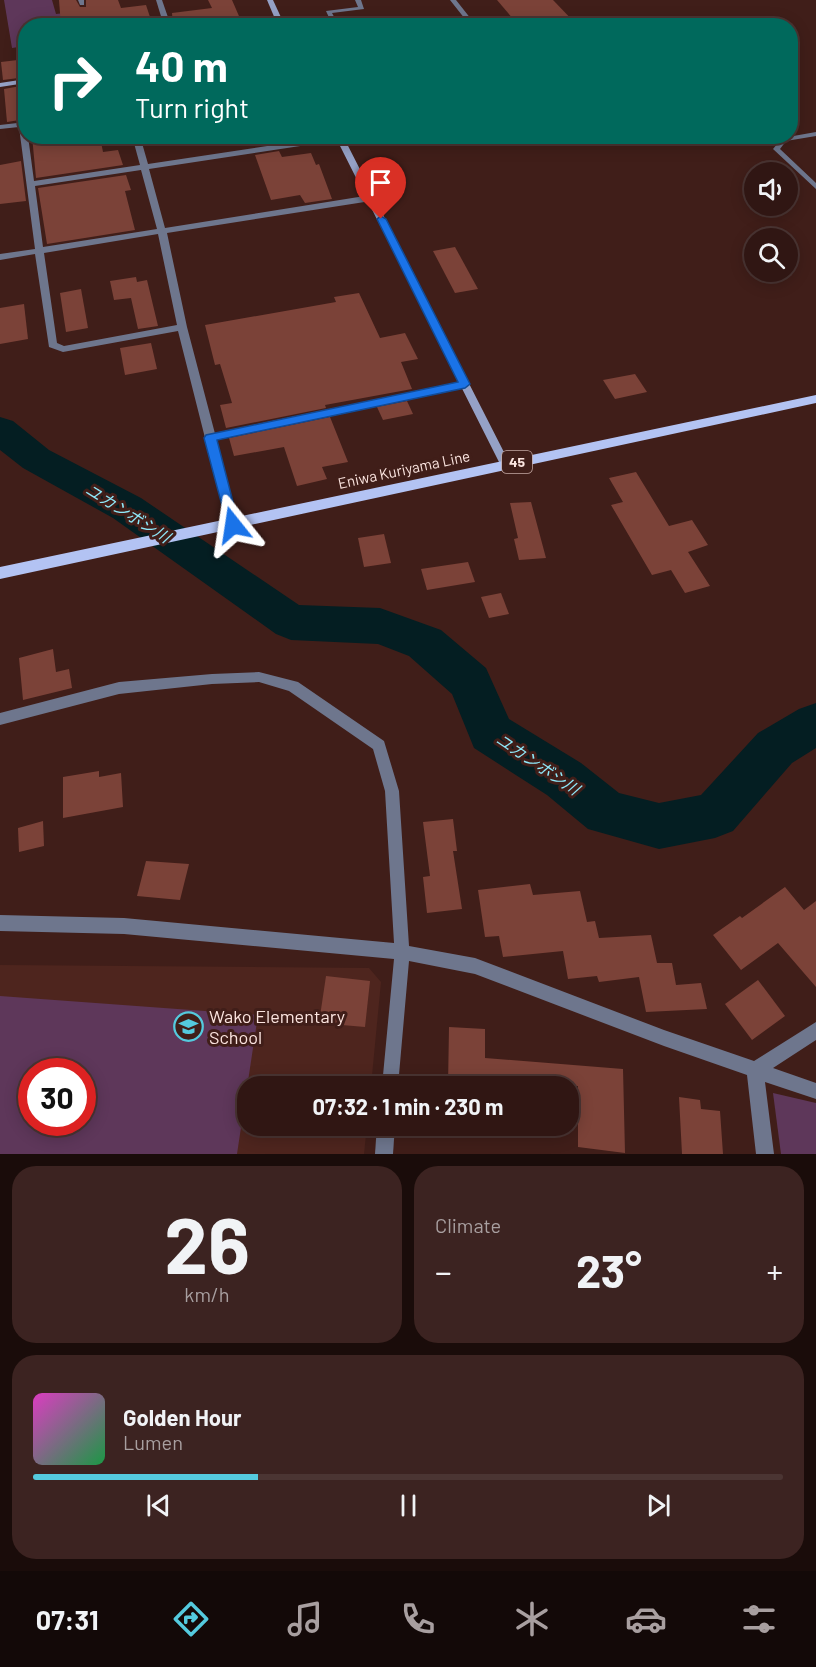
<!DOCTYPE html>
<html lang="en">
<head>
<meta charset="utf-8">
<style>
  :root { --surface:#301613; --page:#3c2321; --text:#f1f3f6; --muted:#a89fa0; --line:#4b3533; --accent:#54cade }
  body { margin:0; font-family:Barlow,"Noto Sans JP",sans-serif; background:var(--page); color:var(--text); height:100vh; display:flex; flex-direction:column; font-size:22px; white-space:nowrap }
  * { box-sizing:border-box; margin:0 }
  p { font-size:20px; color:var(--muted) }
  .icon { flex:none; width:33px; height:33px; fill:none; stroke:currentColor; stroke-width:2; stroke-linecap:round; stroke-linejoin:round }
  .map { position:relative; height:1154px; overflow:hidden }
  .side { display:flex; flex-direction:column; gap:12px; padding:12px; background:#1a0c0a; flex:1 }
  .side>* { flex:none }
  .top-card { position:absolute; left:18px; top:18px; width:780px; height:126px; border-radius:24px; box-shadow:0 3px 15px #0003,0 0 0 2px var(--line); background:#00695c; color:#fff; overflow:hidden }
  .buttons { position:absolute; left:744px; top:162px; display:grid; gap:12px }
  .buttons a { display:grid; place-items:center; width:54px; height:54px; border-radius:50%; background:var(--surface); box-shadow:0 3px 15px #0003,0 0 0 2px var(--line); font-size:30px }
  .speed { position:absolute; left:18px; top:1058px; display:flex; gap:12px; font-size:30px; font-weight:700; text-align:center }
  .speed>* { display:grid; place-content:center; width:78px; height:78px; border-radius:50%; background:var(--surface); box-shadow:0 3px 15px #0003,0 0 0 2px var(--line); line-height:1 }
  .speed .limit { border:9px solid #d22; background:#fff; color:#111 }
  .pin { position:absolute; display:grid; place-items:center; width:51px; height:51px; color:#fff; margin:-62px -26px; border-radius:50% 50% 50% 0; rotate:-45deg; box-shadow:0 0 6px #0007 }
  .pin .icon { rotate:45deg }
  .me { position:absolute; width:66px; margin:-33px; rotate:345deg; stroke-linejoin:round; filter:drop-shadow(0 0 4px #0008) }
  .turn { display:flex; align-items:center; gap:21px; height:126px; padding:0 18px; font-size:27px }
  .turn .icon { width:78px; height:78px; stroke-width:2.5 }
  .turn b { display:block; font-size:42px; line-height:51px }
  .big { font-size:45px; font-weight:700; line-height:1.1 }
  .side .widget { flex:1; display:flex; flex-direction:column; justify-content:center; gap:9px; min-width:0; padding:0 21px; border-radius:24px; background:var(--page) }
  .side .dial { align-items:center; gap:0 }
  .dial b { font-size:78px; line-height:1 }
  .song { display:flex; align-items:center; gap:18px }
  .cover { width:72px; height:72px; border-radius:9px; background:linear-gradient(135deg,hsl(310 70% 55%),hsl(140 70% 35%)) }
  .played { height:6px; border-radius:3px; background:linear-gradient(90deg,var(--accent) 30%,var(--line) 30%) }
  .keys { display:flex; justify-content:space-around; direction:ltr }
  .heat { display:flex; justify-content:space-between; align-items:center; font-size:33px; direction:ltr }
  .side .tiles { flex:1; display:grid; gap:12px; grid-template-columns:1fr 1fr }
  .widget:last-child { grid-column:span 2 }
  .trip { position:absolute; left:237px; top:1076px; width:342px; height:60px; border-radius:24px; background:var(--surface); box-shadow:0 3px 15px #0003,0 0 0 2px var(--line); font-weight:700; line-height:60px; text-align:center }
  .dock { display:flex; height:96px; justify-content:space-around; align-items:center; background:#130908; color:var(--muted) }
  .dock .icon { width:42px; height:42px }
  .dock .current { color:var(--accent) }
  .dock b { font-size:27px; color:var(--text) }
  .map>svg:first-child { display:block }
  .built { fill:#4e251e; fill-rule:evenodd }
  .green { fill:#5e375a; fill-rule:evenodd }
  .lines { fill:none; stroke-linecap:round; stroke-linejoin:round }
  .river { fill:#041e22; fill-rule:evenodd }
  .building { fill:#7b4238 }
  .lane { fill:#6e768d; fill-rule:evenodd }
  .street { fill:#6e768d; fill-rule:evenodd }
  .secondary { fill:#95a1c6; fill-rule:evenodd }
  .primary { fill:#b3c3f3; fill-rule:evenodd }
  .route { fill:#1a73e8; stroke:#114b97; stroke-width:1.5 }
  .labels { text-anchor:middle; stroke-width:6; stroke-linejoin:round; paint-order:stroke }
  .shield { fill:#401e19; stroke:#c4a9a4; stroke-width:1.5 }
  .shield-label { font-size:14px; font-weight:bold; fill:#fce5e0 }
  .street-label { font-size:15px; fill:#fce5e0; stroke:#401e19 }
  .water-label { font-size:16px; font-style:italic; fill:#8feafb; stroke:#401e19 }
  .near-poi-label { font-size:18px; fill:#fce5e0; stroke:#401e19; text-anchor:start }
</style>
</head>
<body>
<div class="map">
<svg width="816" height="1154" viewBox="0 0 816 1154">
  <rect width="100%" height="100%" fill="#401e19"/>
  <path class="built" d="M0 965 369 968 381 982 371 1086H248V1125H367L364 1154H0ZM32 1071H82V1122H32Z"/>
  <g class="green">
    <polygon points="4,0 52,0 56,14 90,10 94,25 26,26 25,46 12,48"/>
    <path d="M0 996 258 1015 237 1154H0ZM32 1071H82V1122H32Z"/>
    <polygon points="773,1093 816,1103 816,1154 781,1154"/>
  </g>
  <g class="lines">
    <polygon class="river" points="0,417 13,421 49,450 141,498 299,605 380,608 441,630 486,668 509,719 581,763 619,793 659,803 701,795 758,733 799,709 816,703 816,748 792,763 733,831 715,838 659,849 588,829 547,795 474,748 452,694 409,656 378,644 291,640 276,634 113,518 23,468 0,450"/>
  </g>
  <g class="building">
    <polygon points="59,0 76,0 80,7 86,7 86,0 118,0 121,8 146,5 153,26 61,26"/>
    <polygon points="208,0 232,0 242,23 219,26 173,26 172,13 212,8"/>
    <polygon points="497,0 553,0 578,26 519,26"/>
    <polygon points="26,59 26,77 3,80 1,62"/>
    <polygon points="26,85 26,119 7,122 4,89"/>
    <polygon points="32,136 55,136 56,144 91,139 92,143 101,142 103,152 118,150 123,165 36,178"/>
    <polygon points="248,136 273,136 276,142 251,146"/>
    <polygon points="279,151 282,157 311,153 316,165 319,164 332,199 305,203 300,195 271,200 255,155"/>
    <polygon points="21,161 26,201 0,204 0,165"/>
    <polygon points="126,175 131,190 125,191 135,230 47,244 38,188"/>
    <polygon points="455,247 478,289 455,293 433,251"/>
    <polygon points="136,277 137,282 147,280 158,326 138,329 131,298 114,300 110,281"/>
    <polygon points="81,289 88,328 66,332 60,293"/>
    <polygon points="359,293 380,338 405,333 418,359 401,362 412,389 325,405 326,408 226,428 220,405 232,403 220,364 215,365 205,325 336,302 334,297"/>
    <polygon points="24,304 28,339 0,344 0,308"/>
    <polygon points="151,343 157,369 125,375 120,348"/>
    <polygon points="635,374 647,392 615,399 603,380"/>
    <polygon points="407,401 413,414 383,420 377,407"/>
    <polygon points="330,417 348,462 322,467 327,479 297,486 284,447 234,456 229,438"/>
    <polygon points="636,472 669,526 692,520 708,545 688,552 710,586 685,593 671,570 652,575 611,505 623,502 609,478"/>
    <polygon points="531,502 546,558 519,560 514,539 518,538 510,503"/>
    <polygon points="384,534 391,563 364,567 358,538"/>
    <polygon points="468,562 475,582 427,590 421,569"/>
    <polygon points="501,593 509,614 489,618 481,597"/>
    <polygon points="53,649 56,672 69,669 72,688 23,700 19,658"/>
    <polygon points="99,771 99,777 121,773 123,807 63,818 63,777"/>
    <polygon points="453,819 457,851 453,851 462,909 427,913 423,877 430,876 423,822"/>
    <polygon points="43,821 44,846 19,852 18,828"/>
    <polygon points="146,861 189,864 180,900 137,896"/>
    <polygon points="530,884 533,895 580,891 587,922 595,921 599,938 651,935 657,963 672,963 676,985 701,983 707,1009 646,1012 639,977 599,982 597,976 568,979 563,951 503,957 499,936 485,937 478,890"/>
    <polygon points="785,887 804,910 816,901 816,987 778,943 741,970 713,935 740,916 742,918"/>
    <polygon points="326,976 370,981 365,1027 319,1023"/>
    <polygon points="758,980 785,1016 752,1040 725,1004"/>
    <polygon points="449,1027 485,1029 485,1058 623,1069 625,1153 578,1147 578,1086 448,1086"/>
    <polygon points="679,1097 700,1100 701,1109 720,1111 723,1154 682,1154"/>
  </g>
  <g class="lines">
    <g class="lane">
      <polygon points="78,0 84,0 84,5 80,5"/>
      <polygon points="355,0 361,0 364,9 332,13 339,26 333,26 326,11 358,7"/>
      <polygon points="450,0 456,0 471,19 471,21 444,26 426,26 465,19"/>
      <polygon points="816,132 816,136 786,141 780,149 816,183 816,189 773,149 782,138"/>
      <polygon points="465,381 469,384 468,386 210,440 205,437 210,434"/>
    </g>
    <g class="street">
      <polygon points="156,0 162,0 171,26 164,26"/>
      <path d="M26 122V136H28L34 181 140 165 132 136H140L148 164 334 136 344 138 340 140 149 169 165 228 371 195 375 198 371 201 167 233 187 327 239 525 237 528 233 529 227 525 178 331 63 352 49 347 35 254 0 260V254L35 249 19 127 0 129V125ZM141 170 157 229 43 247 35 186ZM158 234 177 325 64 346 57 343 44 253Z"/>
      <polygon points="259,672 298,682 384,741 399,791 409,946 475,958 664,1030 754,1061 816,1022 816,1040 773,1068 816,1083 816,1099 765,1082 774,1154 756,1154 747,1075 664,1046 475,974 409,961 398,1086 382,1086 394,959 124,934 0,931 0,915 124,918 394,943 385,791 373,749 289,691 259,682 212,684 119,694 0,725 0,713 119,682 212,674"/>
      <polygon points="377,1125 395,1125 393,1154 375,1154"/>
    </g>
    <g class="secondary">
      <polygon points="267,0 273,0 285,26 278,26"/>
      <polygon points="26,79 26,83 0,87 0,83"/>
      <polygon points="335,136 343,136 510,464 509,467 501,467 500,464"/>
    </g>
    <polygon class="primary" points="816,395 816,403 0,579 0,567"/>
  </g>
  <polygon class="route" points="381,216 386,219 470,384 465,388 217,440 239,525 233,529 228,528 204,438 206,435 458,382 377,219"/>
  <defs>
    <symbol id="school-ring" viewBox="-11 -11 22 22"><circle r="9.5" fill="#401e19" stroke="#54cade" stroke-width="1.5"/><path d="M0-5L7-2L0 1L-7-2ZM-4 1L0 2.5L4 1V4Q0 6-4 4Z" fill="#54cade"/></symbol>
  </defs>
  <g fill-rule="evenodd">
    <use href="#school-ring" x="172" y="1010" width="33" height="33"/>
  </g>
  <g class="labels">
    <rect class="shield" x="502" y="451" width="30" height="22" rx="4.5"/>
    <g class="shield-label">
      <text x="517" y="467">45</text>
    </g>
    <g class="street-label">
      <text transform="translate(404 470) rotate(-12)" y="5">Eniwa Kuriyama Line</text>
    </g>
    <g class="water-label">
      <text transform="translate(128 513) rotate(32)" y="6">ユカンボシ川</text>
      <text transform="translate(538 764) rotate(34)" y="6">ユカンボシ川</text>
    </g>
    <g class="near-poi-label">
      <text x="209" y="1023">Wako Elementary<tspan x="209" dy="21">School</tspan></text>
    </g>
  </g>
</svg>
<div class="buttons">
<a><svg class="icon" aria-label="sound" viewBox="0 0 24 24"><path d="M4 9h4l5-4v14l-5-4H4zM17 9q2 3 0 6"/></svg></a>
<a><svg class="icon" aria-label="search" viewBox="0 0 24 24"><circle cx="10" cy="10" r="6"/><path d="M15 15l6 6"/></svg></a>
</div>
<div class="speed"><div class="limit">30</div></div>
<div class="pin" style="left:381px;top:219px;background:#d93025"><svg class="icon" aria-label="arrive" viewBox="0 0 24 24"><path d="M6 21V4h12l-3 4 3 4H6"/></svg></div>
<svg class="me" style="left:233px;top:525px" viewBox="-20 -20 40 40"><path d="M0-17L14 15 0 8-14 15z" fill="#1a73e8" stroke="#fff" stroke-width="4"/></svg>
<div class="trip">07:32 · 1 min · 230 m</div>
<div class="top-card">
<div class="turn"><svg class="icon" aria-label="right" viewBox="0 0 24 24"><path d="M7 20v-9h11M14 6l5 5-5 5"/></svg><div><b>40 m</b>Turn right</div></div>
</div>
</div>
<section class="side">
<div class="tiles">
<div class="widget dial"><b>26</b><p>km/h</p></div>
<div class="widget"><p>Climate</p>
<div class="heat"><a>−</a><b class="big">23°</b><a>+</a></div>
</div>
<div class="widget">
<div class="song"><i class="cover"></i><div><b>Golden Hour</b><p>Lumen</p></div></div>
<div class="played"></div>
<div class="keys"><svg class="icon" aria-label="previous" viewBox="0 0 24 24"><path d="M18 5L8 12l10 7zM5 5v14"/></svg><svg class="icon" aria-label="pause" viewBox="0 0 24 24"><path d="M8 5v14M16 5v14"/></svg><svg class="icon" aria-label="next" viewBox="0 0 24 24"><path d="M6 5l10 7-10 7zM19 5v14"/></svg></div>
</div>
</div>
</section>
<nav class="dock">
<b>07:31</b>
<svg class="icon current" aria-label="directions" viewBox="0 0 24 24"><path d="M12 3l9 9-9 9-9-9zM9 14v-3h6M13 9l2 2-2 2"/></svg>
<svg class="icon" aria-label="music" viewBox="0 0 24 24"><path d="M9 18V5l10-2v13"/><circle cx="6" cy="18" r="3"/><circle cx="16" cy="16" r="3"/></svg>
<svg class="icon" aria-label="phone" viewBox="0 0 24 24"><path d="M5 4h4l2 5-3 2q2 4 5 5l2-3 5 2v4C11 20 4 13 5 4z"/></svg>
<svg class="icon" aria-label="climate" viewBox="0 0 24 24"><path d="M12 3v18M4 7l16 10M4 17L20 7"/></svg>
<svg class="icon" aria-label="car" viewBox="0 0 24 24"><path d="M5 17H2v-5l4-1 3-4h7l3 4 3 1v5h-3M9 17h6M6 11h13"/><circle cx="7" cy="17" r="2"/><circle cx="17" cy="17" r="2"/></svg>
<svg class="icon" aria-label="filters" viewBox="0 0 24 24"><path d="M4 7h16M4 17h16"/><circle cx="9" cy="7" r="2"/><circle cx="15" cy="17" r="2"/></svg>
</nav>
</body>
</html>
